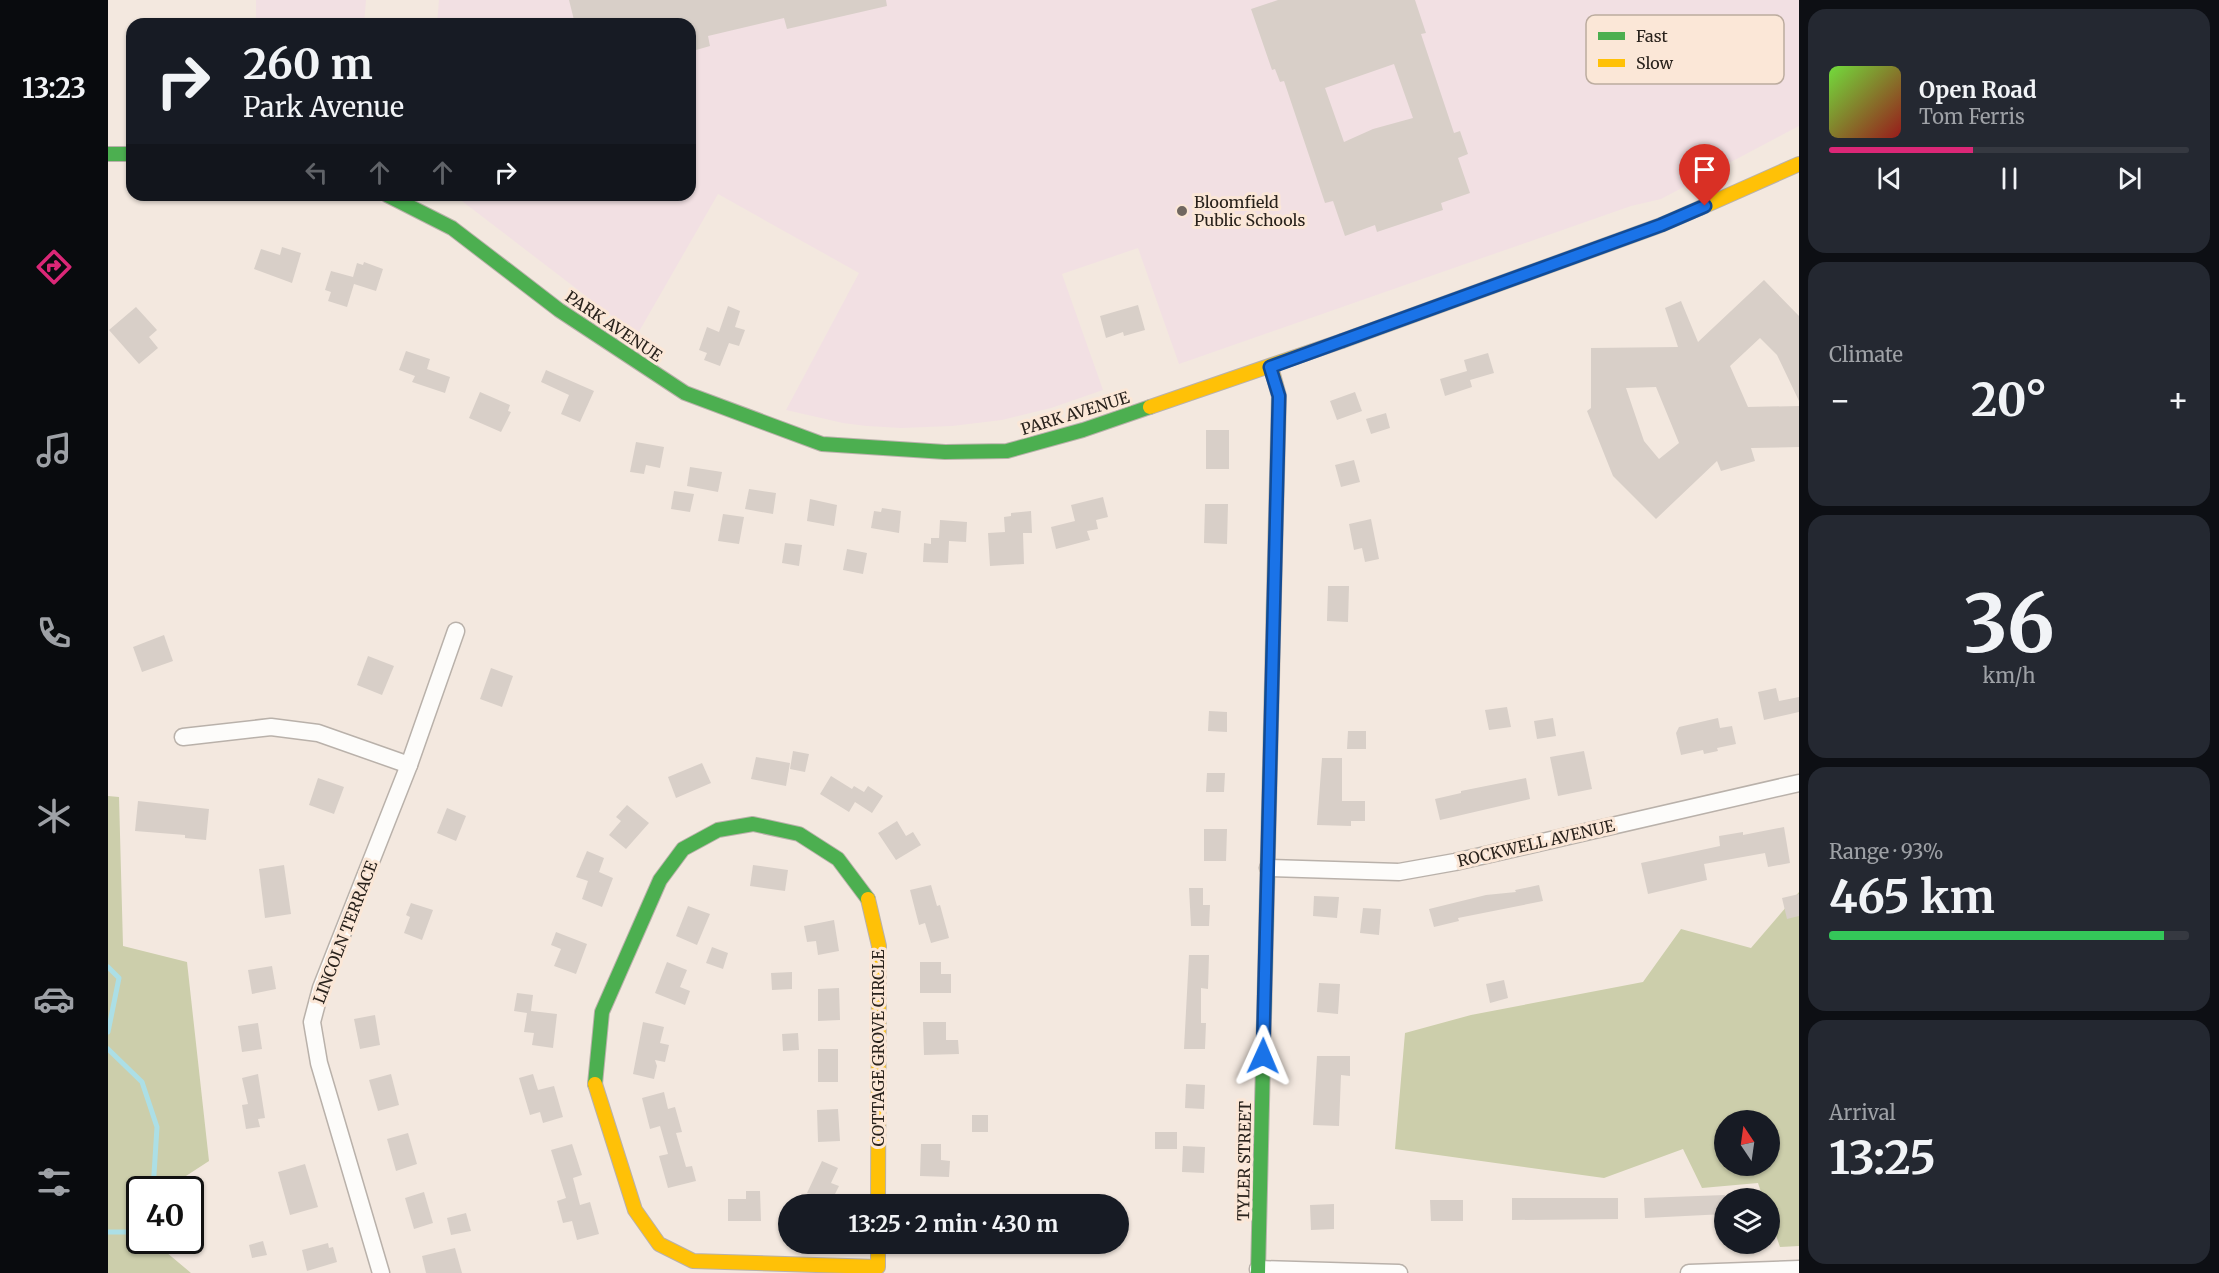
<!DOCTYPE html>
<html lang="en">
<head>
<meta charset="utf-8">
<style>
  :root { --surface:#171b24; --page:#242831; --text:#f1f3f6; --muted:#9ea1a6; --line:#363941; --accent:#db2777 }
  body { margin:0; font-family:Merriweather,serif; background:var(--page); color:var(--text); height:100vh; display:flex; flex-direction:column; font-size:22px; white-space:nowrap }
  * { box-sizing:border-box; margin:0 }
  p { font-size:20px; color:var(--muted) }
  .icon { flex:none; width:33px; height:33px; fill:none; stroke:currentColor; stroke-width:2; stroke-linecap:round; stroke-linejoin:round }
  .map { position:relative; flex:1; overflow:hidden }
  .drawer { display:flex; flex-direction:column; gap:9px; padding:9px; background:#0d0f14; width:420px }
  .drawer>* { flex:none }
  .top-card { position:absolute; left:18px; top:18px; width:570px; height:183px; border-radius:18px; box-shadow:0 2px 4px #0004; background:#171b24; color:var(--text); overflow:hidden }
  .needle { width:39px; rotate:347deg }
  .fabs { position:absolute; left:1606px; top:1110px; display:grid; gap:12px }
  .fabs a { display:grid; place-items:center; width:66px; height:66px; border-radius:50%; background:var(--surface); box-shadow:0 2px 4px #0004; font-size:30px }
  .speed { position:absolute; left:18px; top:1176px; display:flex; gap:12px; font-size:30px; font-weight:700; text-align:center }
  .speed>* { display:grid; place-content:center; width:78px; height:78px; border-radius:50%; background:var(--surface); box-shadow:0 2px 4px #0004; line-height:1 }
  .speed .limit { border:3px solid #111; border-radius:9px; background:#fff; color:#111 }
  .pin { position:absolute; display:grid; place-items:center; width:51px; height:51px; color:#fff; margin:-62px -26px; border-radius:50% 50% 50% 0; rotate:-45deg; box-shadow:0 0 6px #0007 }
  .pin .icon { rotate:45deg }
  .me { position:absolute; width:66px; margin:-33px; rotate:1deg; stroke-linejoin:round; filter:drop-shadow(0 0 4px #0008) }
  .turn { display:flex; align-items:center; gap:21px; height:126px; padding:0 18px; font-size:27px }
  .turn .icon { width:78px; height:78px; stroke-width:2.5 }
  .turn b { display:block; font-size:42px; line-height:51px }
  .lanes { display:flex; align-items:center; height:57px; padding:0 18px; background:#0003; justify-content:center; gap:30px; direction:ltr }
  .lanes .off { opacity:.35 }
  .big { font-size:45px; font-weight:700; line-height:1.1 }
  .drawer .tile { flex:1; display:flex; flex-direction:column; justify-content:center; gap:9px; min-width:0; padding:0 21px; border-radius:18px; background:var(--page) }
  .drawer .dial { align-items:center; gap:0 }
  .dial b { font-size:78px; line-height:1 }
  .song { display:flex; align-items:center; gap:18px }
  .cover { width:72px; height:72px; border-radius:9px; background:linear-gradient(135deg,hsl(100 70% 55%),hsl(0 70% 35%)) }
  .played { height:6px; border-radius:3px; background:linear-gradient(90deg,var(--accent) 40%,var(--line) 40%) }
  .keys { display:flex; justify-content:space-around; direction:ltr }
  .heat { display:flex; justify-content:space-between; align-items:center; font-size:33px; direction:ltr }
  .charge { height:9px; border-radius:4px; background:linear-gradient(90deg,#34c759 93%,var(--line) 0) }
  .trip { position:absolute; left:670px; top:1194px; width:351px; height:60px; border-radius:30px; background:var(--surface); box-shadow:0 2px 4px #0004; font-weight:700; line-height:60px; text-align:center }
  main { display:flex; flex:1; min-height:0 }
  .menu { display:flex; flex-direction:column; width:108px; justify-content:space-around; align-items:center; background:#090b0e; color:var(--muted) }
  .menu .icon { width:42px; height:42px }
  .menu .selected { color:var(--accent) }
  .menu b { font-size:27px; color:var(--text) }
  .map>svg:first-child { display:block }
  .education { fill:#f2e0e3 }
  .forest { fill:#ccceab; fill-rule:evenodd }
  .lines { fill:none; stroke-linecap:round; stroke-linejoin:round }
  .stream { stroke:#acdfe6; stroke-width:5 }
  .building { fill:#d8cfc8; fill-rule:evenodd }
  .street-casing { stroke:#b9b1aa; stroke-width:19 }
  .fast-casing { stroke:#b9b1aa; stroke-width:16 }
  .slow-casing { stroke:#b9b1aa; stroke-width:16 }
  .street { stroke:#fdfcfa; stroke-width:16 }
  .fast { stroke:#4caf50; stroke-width:14 }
  .slow { stroke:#ffc107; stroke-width:14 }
  .route-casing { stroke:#114b97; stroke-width:15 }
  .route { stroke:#1a73e8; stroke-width:10 }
  .poi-dot { fill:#706760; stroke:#fbe7d7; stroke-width:2 }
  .labels { text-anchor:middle; stroke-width:6; stroke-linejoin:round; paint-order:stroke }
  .poi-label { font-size:16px; fill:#29221c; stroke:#fbe7d7; text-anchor:start }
  .street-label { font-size:16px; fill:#29221c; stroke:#fbe7d7 }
  .key { fill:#fbe7d7; stroke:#bcac9f; stroke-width:1.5 }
  .key-label { font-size:16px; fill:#29221c }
</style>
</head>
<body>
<main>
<nav class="menu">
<b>13:23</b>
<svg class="icon selected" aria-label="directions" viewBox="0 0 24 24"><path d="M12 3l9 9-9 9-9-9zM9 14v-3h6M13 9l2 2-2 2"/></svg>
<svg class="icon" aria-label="music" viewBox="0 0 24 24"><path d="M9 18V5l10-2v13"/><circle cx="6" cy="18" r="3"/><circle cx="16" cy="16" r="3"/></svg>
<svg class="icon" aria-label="phone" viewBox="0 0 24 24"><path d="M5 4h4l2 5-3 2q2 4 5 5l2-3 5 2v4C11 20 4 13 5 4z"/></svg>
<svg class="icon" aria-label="climate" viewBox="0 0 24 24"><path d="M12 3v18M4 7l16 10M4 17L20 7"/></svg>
<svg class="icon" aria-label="car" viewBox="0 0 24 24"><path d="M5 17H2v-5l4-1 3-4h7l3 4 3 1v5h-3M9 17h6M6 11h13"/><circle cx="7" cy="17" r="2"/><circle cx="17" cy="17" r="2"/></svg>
<svg class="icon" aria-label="filters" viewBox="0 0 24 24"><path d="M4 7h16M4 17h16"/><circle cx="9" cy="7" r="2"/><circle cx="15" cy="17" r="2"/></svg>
</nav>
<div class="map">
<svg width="1691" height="1273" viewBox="0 0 1691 1273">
  <rect width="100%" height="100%" fill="#f3e8df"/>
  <g class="education">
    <polygon points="148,0 258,0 256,24 148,24"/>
    <polygon points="331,0 1691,0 1691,126 1553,199 1523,206 1071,364 1030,248 954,274 995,390 943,408 894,420 844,426 793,428 759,426 735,423 678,410 751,273 610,194 529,335 346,195 582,195 582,24 329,24"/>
  </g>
  <g class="forest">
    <polygon points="0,796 11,797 15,946 79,962 101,1161 58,1189 32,1190 32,1240 58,1241 58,1252 83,1273 0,1273"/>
    <path d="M1691 892V1246L1672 1247 1662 1218V1198H1655L1650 1183 1594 1188 1575 1149 1496 1178 1287 1149 1297 1033 1363 1015 1535 982 1573 929 1643 948ZM1617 1120H1662V1166H1617Z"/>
  </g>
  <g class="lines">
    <g class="stream">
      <polyline points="0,967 11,978 0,1032"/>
      <polyline points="0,1049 34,1082 49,1127 45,1190"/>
      <polyline points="0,1232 32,1232"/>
    </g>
  </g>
  <g class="building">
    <polygon points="461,0 778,0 779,6 679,29 676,18 600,36 602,46 588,50 586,40 582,41 582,24 467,24"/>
    <path d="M1170 0H1307L1318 33 1313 34 1346 133 1352 131 1360 154 1350 158 1362 193 1333 203 1335 210 1269 232 1267 225 1237 236 1225 201 1217 203 1176 81 1172 82 1167 69 1164 70 1143 9ZM1286 64 1305 118 1265 129 1236 142 1217 88Z"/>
    <polygon points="174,247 193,253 184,283 146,269 153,249 172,255"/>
    <polygon points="256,262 275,269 268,291 246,284 239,307 220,301 223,292 217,290 223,271 245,277 249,263 255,265"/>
    <path d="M1656 280 1691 316V401L1669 355 1652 338 1622 366 1640 407 1691 406V447L1643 448 1647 461 1613 471 1609 461 1548 519 1505 476 1479 411 1483 408V348L1570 347 1557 308 1573 301 1590 342ZM1548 387 1571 443 1551 459 1536 441 1518 388Z"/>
    <polygon points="1030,305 1037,330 1016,336 1015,332 998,338 992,316"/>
    <polygon points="620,306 632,311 627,327 637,330 631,346 621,343 612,366 596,360 599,353 591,350 599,327 611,332"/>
    <polygon points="28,307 49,330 41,337 50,348 31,364 1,330"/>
    <polygon points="298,351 322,359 319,369 342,377 337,393 304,382 307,376 291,370"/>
    <polygon points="1380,353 1386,373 1362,380 1364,387 1337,396 1332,379 1359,371 1356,360"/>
    <polygon points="438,370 486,391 472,422 453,414 461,395 433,382"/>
    <polygon points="372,392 402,405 400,411 403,412 393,432 361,418"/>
    <polygon points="1247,392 1254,411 1229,420 1222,401"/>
    <polygon points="1278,413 1282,428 1263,434 1258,419"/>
    <rect x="1098" y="430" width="23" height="39"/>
    <polygon points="528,442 556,447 552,468 538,465 536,474 522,472"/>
    <polygon points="1246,460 1252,482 1233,487 1227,465"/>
    <polygon points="582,467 614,472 610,492 579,486"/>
    <polygon points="641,489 668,493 665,514 637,509"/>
    <polygon points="566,491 586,494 582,512 563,509"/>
    <polygon points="995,497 1000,517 988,520 990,529 979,531 982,540 948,549 943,527 967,521 963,505"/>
    <polygon points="702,499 729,505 726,526 699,521"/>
    <polygon points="1097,504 1120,504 1119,544 1096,543"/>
    <polygon points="774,508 793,511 791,533 763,528 766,511 773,512"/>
    <polygon points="923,511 924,533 915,533 916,564 882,566 880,533 897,532 896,517 903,516 903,513"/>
    <polygon points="615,514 636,517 631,544 610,541"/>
    <polygon points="1263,519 1271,559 1257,562 1254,548 1246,550 1241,524"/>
    <polygon points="832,520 859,522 858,542 841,541 840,563 815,562 816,543 823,544 823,538 831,538"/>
    <polygon points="677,543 694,545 691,566 674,563"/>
    <polygon points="739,549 759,553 755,574 735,570"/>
    <polygon points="1220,586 1241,586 1240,622 1219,621"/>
    <polygon points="56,635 65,661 34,672 25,647"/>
    <polygon points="260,656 286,666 274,695 249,685"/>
    <polygon points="383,668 405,676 394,707 372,699"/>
    <polygon points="1668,688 1671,701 1691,697 1691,712 1656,720 1650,692"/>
    <polygon points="1399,707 1403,727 1381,730 1377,710"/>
    <polygon points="1101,711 1119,712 1119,732 1100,731"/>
    <polygon points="1445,718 1448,736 1429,739 1426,721"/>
    <polygon points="1610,718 1612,728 1624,726 1628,744 1609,748 1610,751 1596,754 1595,750 1573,755 1568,733 1571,727"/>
    <polygon points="1240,731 1258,731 1258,749 1239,749"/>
    <polygon points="685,751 701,754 697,772 682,769"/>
    <polygon points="1476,751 1484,789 1450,796 1442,757"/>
    <polygon points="648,757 682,763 678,786 643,779"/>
    <polygon points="1214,758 1234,758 1234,801 1257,801 1257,821 1243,821 1243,826 1209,825"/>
    <polygon points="594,763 603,783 568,798 560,777"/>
    <polygon points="1099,773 1117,773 1116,792 1098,792"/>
    <polygon points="723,776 744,789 746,786 756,792 760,786 775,796 764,813 747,802 741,812 712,794"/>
    <polygon points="210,778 236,787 226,814 201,805"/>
    <polygon points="1418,778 1422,799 1332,820 1327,799 1353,793 1353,791"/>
    <polygon points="30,801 101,809 98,840 77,838 77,835 27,831"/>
    <polygon points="519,805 541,823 518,849 501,835 513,821 508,817"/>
    <polygon points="339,808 358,816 348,841 329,833"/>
    <polygon points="789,821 798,836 805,832 813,845 788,860 770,833"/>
    <polygon points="1676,827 1682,863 1660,867 1657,853 1596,864 1599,880 1540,894 1533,863 1612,846 1611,836 1635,832 1635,835"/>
    <polygon points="1096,829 1119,829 1118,861 1096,861"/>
    <polygon points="479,851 496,858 491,872 505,878 494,907 474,899 480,881 468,877"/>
    <polygon points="176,865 183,914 157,918 151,869"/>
    <polygon points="645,865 680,870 677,891 642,886"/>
    <polygon points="823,885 829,906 832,905 841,938 823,943 817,923 811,925 802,890"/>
    <polygon points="1431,885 1435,901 1350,918 1351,921 1326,927 1321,909 1378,895 1408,892 1407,890"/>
    <polygon points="1081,888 1095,888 1095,905 1102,905 1101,926 1083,926"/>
    <polygon points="1691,894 1691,916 1679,919 1674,898"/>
    <polygon points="1206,896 1231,897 1229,918 1205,916"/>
    <polygon points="303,903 325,910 314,940 296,933 302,917 298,915"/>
    <polygon points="580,906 602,914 589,945 568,936"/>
    <polygon points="1255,908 1273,909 1271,935 1252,933"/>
    <polygon points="726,920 731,951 710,955 708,941 699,942 696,926"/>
    <polygon points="448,932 479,944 468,974 446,966 453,949 443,945"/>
    <polygon points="604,947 620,953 615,969 598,963"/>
    <polygon points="1081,955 1101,955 1100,989 1093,988 1093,1023 1098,1023 1097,1049 1076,1049"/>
    <polygon points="559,962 579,970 572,987 582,991 577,1005 547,993"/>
    <polygon points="812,962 833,962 833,974 843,974 843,993 812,993"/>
    <polygon points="164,966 168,989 144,994 140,970"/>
    <polygon points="684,972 684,989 664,990 663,973"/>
    <polygon points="1396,980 1400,998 1382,1003 1378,984"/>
    <polygon points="1211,983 1232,984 1230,1014 1209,1012"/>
    <polygon points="731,988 732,1020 710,1021 710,989"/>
    <polygon points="409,993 425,995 423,1011 449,1014 445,1048 424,1045 426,1033 416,1032 419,1013 406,1011"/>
    <polygon points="267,1015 272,1045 252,1049 246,1019"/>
    <polygon points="535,1022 556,1027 552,1043 561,1045 557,1062 547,1060 549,1066 546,1079 525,1074"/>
    <polygon points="815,1022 838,1022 838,1040 850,1040 851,1054 816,1055"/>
    <polygon points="150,1023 154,1049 134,1052 130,1026"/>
    <polygon points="690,1033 691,1050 675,1051 674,1034"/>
    <rect x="710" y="1049" width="20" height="33"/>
    <polygon points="1209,1056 1242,1056 1242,1076 1233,1075 1231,1126 1205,1125"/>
    <polygon points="150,1074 157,1118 150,1119 152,1127 138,1129 134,1105 140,1104 134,1078"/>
    <polygon points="283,1074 291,1105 270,1111 261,1080"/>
    <polygon points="425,1074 430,1090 446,1086 455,1117 435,1123 432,1112 422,1115 411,1078"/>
    <polygon points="1078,1084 1097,1085 1096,1109 1077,1108"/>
    <polygon points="556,1092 560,1109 567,1107 574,1132 568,1133 578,1167 584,1166 588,1181 560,1188 551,1156 560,1154 552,1126 542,1129 534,1098"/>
    <polygon points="730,1109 732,1141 710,1142 709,1110"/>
    <rect x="864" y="1115" width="16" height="17"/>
    <rect x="1047" y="1132" width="22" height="17"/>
    <polygon points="300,1133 309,1164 288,1171 279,1139"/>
    <polygon points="464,1144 474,1175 465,1178 472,1205 482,1202 491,1234 469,1240 464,1221 455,1223 449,1201 458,1198 443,1150"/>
    <polygon points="813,1144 833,1144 833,1160 842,1161 841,1177 812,1176"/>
    <polygon points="1075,1146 1097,1147 1096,1173 1074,1172"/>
    <polygon points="714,1161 730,1168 723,1183 731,1186 722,1204 698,1204 703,1194 699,1193"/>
    <polygon points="197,1164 210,1207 182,1215 170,1172"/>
    <polygon points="638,1191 652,1191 653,1221 620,1221 620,1199 638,1199"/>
    <polygon points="316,1192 325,1223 306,1229 297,1198"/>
    <polygon points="1617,1195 1617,1214 1537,1218 1536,1198"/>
    <polygon points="1404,1198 1510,1198 1510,1219 1404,1220"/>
    <polygon points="1322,1200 1355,1200 1355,1221 1323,1221"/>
    <polygon points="1226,1204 1226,1229 1203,1230 1202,1205"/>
    <polygon points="358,1213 363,1231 343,1235 339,1218"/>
    <polygon points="155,1241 159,1255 144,1258 141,1245"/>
    <polygon points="220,1243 221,1248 225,1247 229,1262 199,1271 194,1250"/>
    <polygon points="347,1248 354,1273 318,1273 314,1256"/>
  </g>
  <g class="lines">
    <defs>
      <g id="street">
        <polyline points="75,737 163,727 210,733 301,765"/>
        <polyline points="1160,868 1291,872 1347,862 1691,783"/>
        <polyline points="1150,1269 1291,1273"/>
        <polyline points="273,1273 211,1063 204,1022 213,988 301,765 348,631"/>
        <polyline points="1581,1273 1691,1269"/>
      </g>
      <g id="fast">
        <polyline points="0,154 24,154"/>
        <polyline points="279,195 344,228 451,310 577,393 714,444 837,452 899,451 975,430 1042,407"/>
        <polyline points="1234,341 1553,225 1592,208"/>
        <polyline points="487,1084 494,1012 552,880 575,849 610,830 645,824 691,834 730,859 760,899"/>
        <polyline points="1150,1273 1166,596"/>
      </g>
      <g id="slow">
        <polyline points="1592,208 1691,164"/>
        <polyline points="1163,367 1171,396 1166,596"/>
        <polyline points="1042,407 1234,341"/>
        <polyline points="760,899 771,946 770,1204"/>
        <polyline points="487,1084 527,1210 551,1244 585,1261 770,1267 770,1244"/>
      </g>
    </defs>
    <use href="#street" class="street-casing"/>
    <use href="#fast" class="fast-casing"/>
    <use href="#slow" class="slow-casing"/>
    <use href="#street" class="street"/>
    <use href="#fast" class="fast"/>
    <use href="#slow" class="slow"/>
  </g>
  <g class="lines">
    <defs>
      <polyline id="route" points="1155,1056 1171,396 1162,367 1553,225 1597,206"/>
    </defs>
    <use href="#route" class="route-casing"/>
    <use href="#route" class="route"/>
  </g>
  <circle class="poi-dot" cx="1074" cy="211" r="6"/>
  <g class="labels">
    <g class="poi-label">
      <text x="1086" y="208">Bloomfield<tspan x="1086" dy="18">Public Schools</tspan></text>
    </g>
    <g class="street-label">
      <text transform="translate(506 326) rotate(34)" y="6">PARK AVENUE</text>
      <text transform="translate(967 413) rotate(-17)" y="6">PARK AVENUE</text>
      <text transform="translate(1428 843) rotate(-13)" y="6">ROCKWELL AVENUE</text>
      <text transform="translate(237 932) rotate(-69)" y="6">LINCOLN TERRACE</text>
      <text transform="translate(770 1048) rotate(-90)" y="6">COTTAGE GROVE CIRCLE</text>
      <text transform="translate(1136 1161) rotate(-89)" y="6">TYLER STREET</text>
    </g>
  </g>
  <rect x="1478" y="15" width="198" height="69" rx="9" class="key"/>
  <rect x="1490" y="32" width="27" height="8" fill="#4caf50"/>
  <rect x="1490" y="59" width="27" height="8" fill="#ffc107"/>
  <g class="key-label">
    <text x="1528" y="42">Fast</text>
    <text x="1528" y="69">Slow</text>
  </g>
</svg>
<div class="fabs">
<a><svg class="needle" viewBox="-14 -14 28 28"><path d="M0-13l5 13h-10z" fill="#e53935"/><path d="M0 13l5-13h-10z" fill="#9ea1a6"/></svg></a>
<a><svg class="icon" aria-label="layers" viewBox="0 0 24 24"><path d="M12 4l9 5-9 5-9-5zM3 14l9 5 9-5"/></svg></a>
</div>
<div class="speed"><div class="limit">40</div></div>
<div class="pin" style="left:1597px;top:206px;background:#d93025"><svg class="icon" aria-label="arrive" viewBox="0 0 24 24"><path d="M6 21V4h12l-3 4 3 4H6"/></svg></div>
<svg class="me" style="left:1155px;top:1056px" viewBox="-20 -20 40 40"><path d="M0-17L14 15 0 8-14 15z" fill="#1a73e8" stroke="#fff" stroke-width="4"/></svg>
<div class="trip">13:25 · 2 min · 430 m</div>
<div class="top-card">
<div class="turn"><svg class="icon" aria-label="right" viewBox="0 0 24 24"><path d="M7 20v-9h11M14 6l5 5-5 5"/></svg><div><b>260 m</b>Park Avenue</div></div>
<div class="lanes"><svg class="icon off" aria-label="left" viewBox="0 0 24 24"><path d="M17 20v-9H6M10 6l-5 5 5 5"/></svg><svg class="icon off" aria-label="ahead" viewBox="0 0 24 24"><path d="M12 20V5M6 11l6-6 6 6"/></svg><svg class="icon off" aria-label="ahead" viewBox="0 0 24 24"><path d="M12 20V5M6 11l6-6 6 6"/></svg><svg class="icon" aria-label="right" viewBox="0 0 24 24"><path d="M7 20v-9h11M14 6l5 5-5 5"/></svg></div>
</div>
</div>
<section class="drawer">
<div class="tile">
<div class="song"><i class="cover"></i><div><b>Open Road</b><p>Tom Ferris</p></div></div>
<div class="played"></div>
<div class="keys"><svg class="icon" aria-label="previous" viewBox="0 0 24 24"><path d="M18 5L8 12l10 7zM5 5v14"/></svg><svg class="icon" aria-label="pause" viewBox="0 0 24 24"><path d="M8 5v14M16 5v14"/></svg><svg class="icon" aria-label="next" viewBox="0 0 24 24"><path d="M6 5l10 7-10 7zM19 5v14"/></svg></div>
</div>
<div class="tile"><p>Climate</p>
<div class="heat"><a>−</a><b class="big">20°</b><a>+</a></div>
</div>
<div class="tile dial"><b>36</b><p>km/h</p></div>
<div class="tile"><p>Range · 93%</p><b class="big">465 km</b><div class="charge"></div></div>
<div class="tile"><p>Arrival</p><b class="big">13:25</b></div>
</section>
</main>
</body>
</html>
